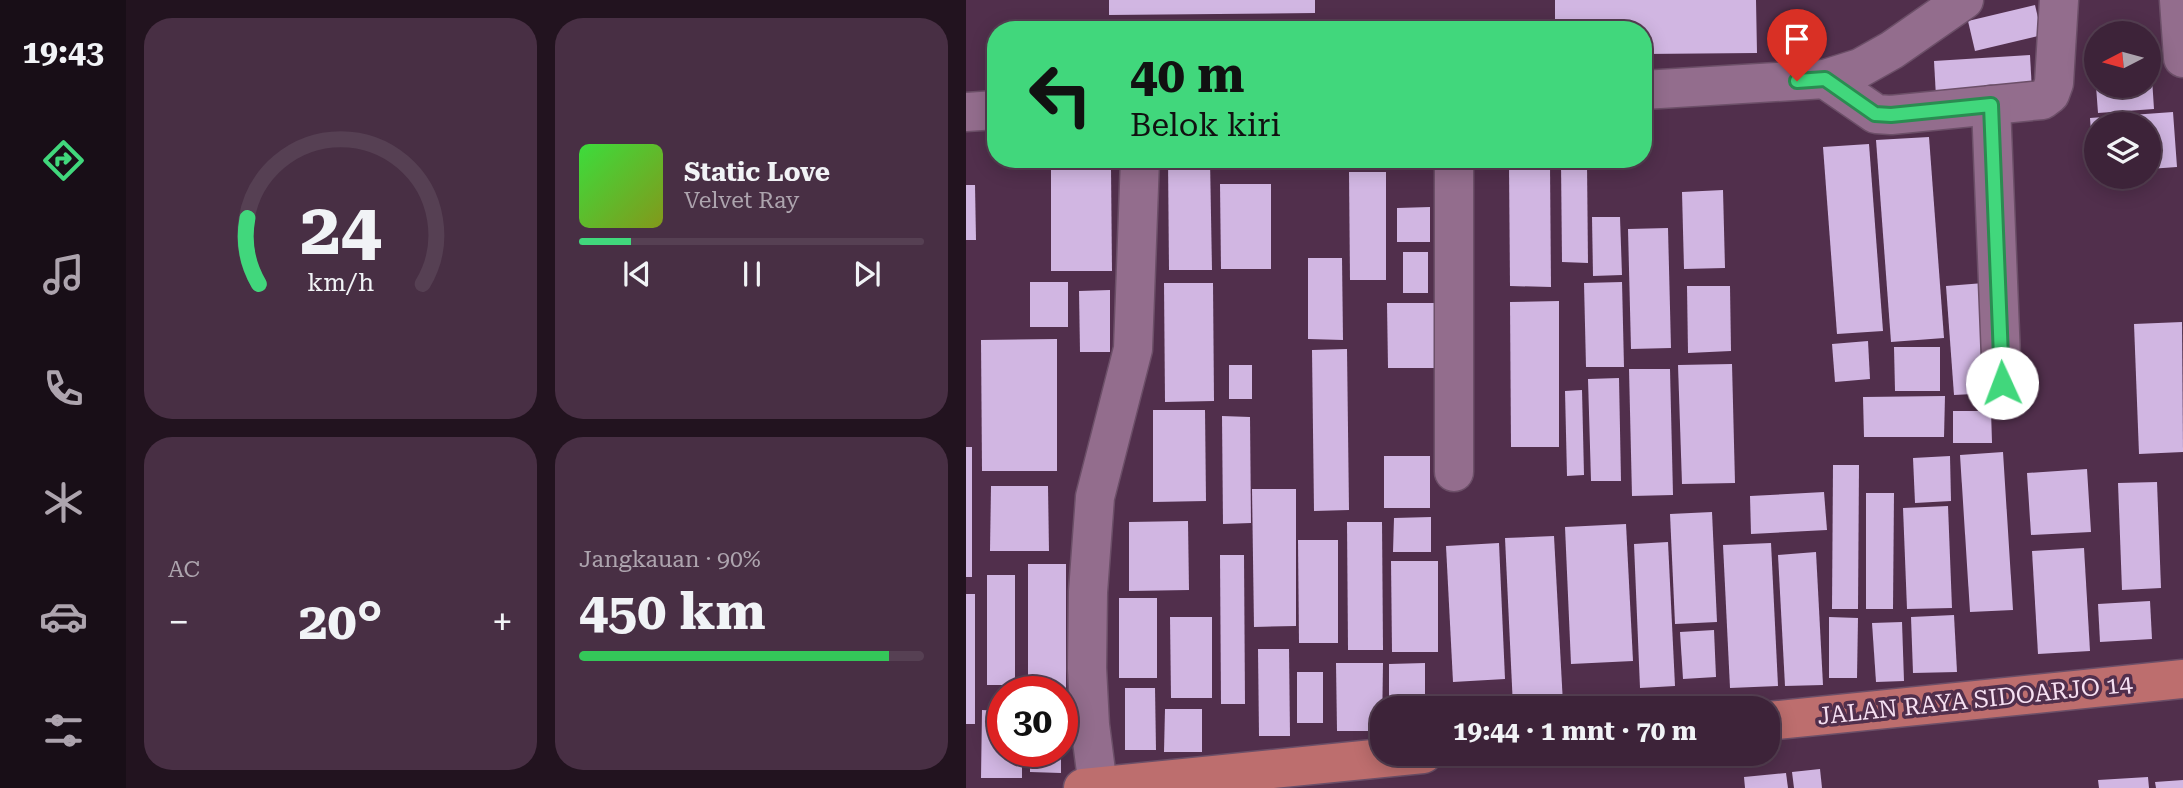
<!DOCTYPE html>
<html lang="id">
<head>
<meta charset="utf-8">
<style>
  :root { --surface:#3d2339; --page:#482f44; --text:#f1f3f6; --muted:#ada4ae; --line:#564053; --accent:#41d77c }
  body { margin:0; font-family:"Roboto Serif",serif; background:var(--page); color:var(--text); height:100vh; display:flex; flex-direction:column; font-size:26px; white-space:nowrap }
  * { box-sizing:border-box; margin:0 }
  p { font-size:23px; color:var(--muted) }
  .icon { flex:none; width:38px; height:38px; fill:none; stroke:currentColor; stroke-width:2; stroke-linecap:round; stroke-linejoin:round }
  .map { position:relative; flex:1; overflow:hidden }
  .side { display:flex; flex-direction:column; gap:18px; padding:18px; background:#22131f; width:840px }
  .side>* { flex:none }
  .hud { position:absolute; left:21px; top:21px; width:665px; height:147px; border-radius:28px; box-shadow:0 4px 18px #0003,0 0 0 2px var(--line); background:#41d77c; color:#111; overflow:hidden }
  .needle { width:46px; rotate:264deg }
  .controls { position:absolute; left:1118px; top:21px; display:grid; gap:14px }
  .controls a { display:grid; place-items:center; width:77px; height:77px; border-radius:50%; background:var(--surface); box-shadow:0 4px 18px #0003,0 0 0 2px var(--line); font-size:35px }
  .speed { position:absolute; left:21px; top:676px; display:flex; gap:14px; font-size:35px; font-weight:700; text-align:center }
  .speed>* { display:grid; place-content:center; width:91px; height:91px; border-radius:50%; background:var(--surface); box-shadow:0 4px 18px #0003,0 0 0 2px var(--line); line-height:1 }
  .speed .limit { border:10px solid #d22; background:#fff; color:#111 }
  .pin { position:absolute; display:grid; place-items:center; width:60px; height:60px; color:#fff; margin:-72px -30px; border-radius:50% 50% 50% 0; rotate:-45deg; box-shadow:0 0 7px #0007 }
  .pin .icon { rotate:45deg }
  .me { position:absolute; width:77px; margin:-38px; rotate:358deg; stroke-linejoin:round; filter:drop-shadow(0 0 5px #0008) }
  .turn { display:flex; align-items:center; gap:24px; height:147px; padding:0 28px; font-size:32px }
  .turn .icon { width:91px; height:91px; stroke-width:2.5 }
  .turn b { display:block; font-size:49px; line-height:60px }
  .big { font-size:52px; font-weight:700; line-height:1.1 }
  .side .tile { flex:1; display:flex; flex-direction:column; justify-content:center; gap:10px; min-width:0; padding:0 24px; border-radius:28px; background:var(--page) }
  .side .dial { align-items:center; gap:0 }
  .dial svg { height:182px; overflow:visible; fill:none; stroke:var(--line); stroke-width:7; stroke-linecap:round; text-anchor:middle }
  .dial text { fill:var(--text); stroke:none }
  .song { display:flex; align-items:center; gap:21px }
  .cover { width:84px; height:84px; border-radius:10px; background:linear-gradient(135deg,hsl(120 70% 55%),hsl(70 70% 35%)) }
  .played { height:7px; border-radius:4px; background:linear-gradient(90deg,var(--accent) 15%,var(--line) 15%) }
  .keys { display:flex; justify-content:space-around; direction:ltr }
  .heat { display:flex; justify-content:space-between; align-items:center; font-size:38px; direction:ltr }
  .charge { height:10px; border-radius:5px; background:linear-gradient(90deg,#34c759 90%,var(--line) 0) }
  .side .tiles { flex:1; display:grid; gap:18px; grid-template-columns:repeat(2,1fr) }
  .trip { position:absolute; left:404px; top:696px; width:410px; height:70px; border-radius:28px; background:var(--surface); box-shadow:0 4px 18px #0003,0 0 0 2px var(--line); font-weight:700; line-height:70px; text-align:center }
  main { display:flex; flex:1; min-height:0 }
  .tabs { display:flex; flex-direction:column; width:126px; justify-content:space-around; align-items:center; background:#180e17; color:var(--muted) }
  .tabs .icon { width:49px; height:49px }
  .tabs .on { color:var(--accent) }
  .tabs b { font-size:32px; color:var(--text) }
  .map>svg:first-child { display:block }
  .building { fill:#d1b6e2 }
  .lines { fill:none; stroke-linecap:round; stroke-linejoin:round }
  .minor-casing { stroke:#6c4f68; stroke-width:41 }
  .major-casing { stroke:#6c4f68; stroke-width:41 }
  .minor { stroke:#936d8d; stroke-width:38 }
  .major { stroke:#bd6e6e; stroke-width:38 }
  .route-casing { stroke:#2a8c51; stroke-width:18 }
  .route { stroke:#41d77c; stroke-width:12 }
  .labels { text-anchor:middle; stroke-width:7; stroke-linejoin:round; paint-order:stroke }
  .street-label { font-size:24px; fill:#f6e0f2; stroke:#512f4c }
</style>
</head>
<body>
<main>
<nav class="tabs">
<b>19:43</b>
<svg class="icon on" aria-label="directions" viewBox="0 0 24 24"><path d="M12 3l9 9-9 9-9-9zM9 14v-3h6M13 9l2 2-2 2"/></svg>
<svg class="icon" aria-label="music" viewBox="0 0 24 24"><path d="M9 18V5l10-2v13"/><circle cx="6" cy="18" r="3"/><circle cx="16" cy="16" r="3"/></svg>
<svg class="icon" aria-label="phone" viewBox="0 0 24 24"><path d="M5 4h4l2 5-3 2q2 4 5 5l2-3 5 2v4C11 20 4 13 5 4z"/></svg>
<svg class="icon" aria-label="climate" viewBox="0 0 24 24"><path d="M12 3v18M4 7l16 10M4 17L20 7"/></svg>
<svg class="icon" aria-label="car" viewBox="0 0 24 24"><path d="M5 17H2v-5l4-1 3-4h7l3 4 3 1v5h-3M9 17h6M6 11h13"/><circle cx="7" cy="17" r="2"/><circle cx="17" cy="17" r="2"/></svg>
<svg class="icon" aria-label="filters" viewBox="0 0 24 24"><path d="M4 7h16M4 17h16"/><circle cx="9" cy="7" r="2"/><circle cx="15" cy="17" r="2"/></svg>
</nav>
<section class="side">
<div class="tiles">
<div class="tile dial"><svg viewBox="0 0 100 80">
<path d="M14 69A42 42 0 1 1 86 69"/>
<path d="M14 69A42 42 0 0 1 9 40" stroke="#41d77c"/>
<text x="50" y="56" font-size="32" font-weight="700">24</text>
<text x="50" y="72" font-size="11">km/h</text>
</svg></div>
<div class="tile">
<div class="song"><i class="cover"></i><div><b>Static Love</b><p>Velvet Ray</p></div></div>
<div class="played"></div>
<div class="keys"><svg class="icon" aria-label="previous" viewBox="0 0 24 24"><path d="M18 5L8 12l10 7zM5 5v14"/></svg><svg class="icon" aria-label="pause" viewBox="0 0 24 24"><path d="M8 5v14M16 5v14"/></svg><svg class="icon" aria-label="next" viewBox="0 0 24 24"><path d="M6 5l10 7-10 7zM19 5v14"/></svg></div>
</div>
<div class="tile"><p>AC</p>
<div class="heat"><a>−</a><b class="big">20°</b><a>+</a></div>
</div>
<div class="tile"><p>Jangkauan · 90%</p><b class="big">450 km</b><div class="charge"></div></div>
</div>
</section>
<div class="map">
<svg width="1217" height="788" viewBox="0 0 1217 788">
  <rect width="100%" height="100%" fill="#512f4c"/>
  <g class="building">
    <polygon points="143,0 349,0 349,13 143,15"/>
    <polygon points="589,0 790,0 791,53 677,54 677,30 589,30"/>
    <polygon points="1069,5 1076,35 1009,51 1002,21"/>
    <polygon points="1064,55 1066,91 970,97 968,61"/>
    <polygon points="1183,63 1185,63 1188,109 1132,113 1130,86 1183,86"/>
    <polygon points="1207,112 1211,167 1183,169 1183,124 1130,124 1130,173 1128,173 1124,118"/>
    <polygon points="963,137 978,338 925,342 910,140"/>
    <polygon points="903,144 917,331 871,334 857,147"/>
    <polygon points="202,159 244,159 246,270 203,270"/>
    <polygon points="595,162 621,163 622,263 596,262"/>
    <polygon points="584,165 585,287 544,286 543,166"/>
    <polygon points="85,168 145,168 146,271 85,271"/>
    <polygon points="383,172 420,172 420,280 384,280"/>
    <polygon points="254,184 305,184 305,269 255,269"/>
    <polygon points="0,185 9,185 10,240 0,240"/>
    <polygon points="757,190 759,268 718,269 716,192"/>
    <polygon points="464,207 464,242 431,242 431,208"/>
    <polygon points="626,217 654,217 656,275 627,276"/>
    <polygon points="702,228 705,348 665,349 662,229"/>
    <rect x="437" y="252" width="25" height="41"/>
    <polygon points="342,258 376,258 377,340 342,339"/>
    <rect x="64" y="282" width="38" height="45"/>
    <polygon points="656,282 658,367 620,367 618,283"/>
    <polygon points="198,283 247,283 248,401 199,402"/>
    <polygon points="1018,283 1026,393 988,395 980,286"/>
    <polygon points="721,286 764,286 765,351 722,353"/>
    <polygon points="144,290 144,352 114,352 113,291"/>
    <polygon points="593,301 593,447 545,447 544,302"/>
    <polygon points="421,303 474,303 474,368 422,368"/>
    <polygon points="1216,322 1217,452 1173,454 1168,324"/>
    <polygon points="91,339 91,471 16,471 15,340"/>
    <polygon points="902,341 904,379 869,382 866,344"/>
    <polygon points="928,347 974,347 974,391 929,391"/>
    <polygon points="381,349 383,510 348,511 346,350"/>
    <polygon points="766,364 769,483 716,484 712,365"/>
    <rect x="263" y="365" width="23" height="34"/>
    <polygon points="663,369 704,369 707,495 666,496"/>
    <polygon points="653,378 655,481 625,481 622,379"/>
    <polygon points="616,390 618,475 601,476 599,391"/>
    <polygon points="979,396 978,437 898,437 897,397"/>
    <polygon points="187,410 239,410 240,501 187,502"/>
    <polygon points="987,411 1025,411 1026,443 987,443"/>
    <polygon points="256,416 284,417 285,523 257,524"/>
    <rect x="0" y="447" width="6" height="130"/>
    <polygon points="1037,452 1047,610 1004,612 994,455"/>
    <rect x="418" y="456" width="46" height="52"/>
    <polygon points="984,456 985,501 949,503 947,458"/>
    <polygon points="867,465 893,465 892,609 866,609"/>
    <polygon points="1121,469 1125,532 1065,535 1061,473"/>
    <polygon points="1191,482 1195,588 1156,590 1152,483"/>
    <polygon points="25,486 82,486 83,551 24,551"/>
    <polygon points="286,489 330,489 330,626 288,627"/>
    <polygon points="858,492 861,530 785,534 784,496"/>
    <polygon points="900,493 928,493 927,609 900,609"/>
    <polygon points="982,506 986,608 941,609 937,508"/>
    <polygon points="746,512 751,622 709,624 704,514"/>
    <polygon points="465,517 465,552 427,552 428,518"/>
    <polygon points="222,521 223,590 163,591 163,522"/>
    <polygon points="381,522 416,522 417,650 382,650"/>
    <polygon points="660,524 667,661 605,664 599,527"/>
    <polygon points="588,536 597,704 547,707 539,538"/>
    <polygon points="332,540 372,540 372,643 333,643"/>
    <polygon points="702,542 709,686 674,688 668,544"/>
    <polygon points="533,543 539,679 487,682 480,546"/>
    <polygon points="805,543 812,686 764,688 757,545"/>
    <polygon points="1118,548 1124,651 1072,654 1066,551"/>
    <polygon points="850,552 857,685 819,686 812,555"/>
    <polygon points="254,555 278,555 279,704 255,704"/>
    <polygon points="425,561 472,561 472,652 426,652"/>
    <polygon points="62,564 100,564 100,699 96,699 96,691 62,691"/>
    <rect x="21" y="575" width="28" height="110"/>
    <rect x="0" y="594" width="9" height="130"/>
    <rect x="153" y="598" width="38" height="80"/>
    <polygon points="1184,601 1186,639 1134,642 1132,604"/>
    <polygon points="988,615 991,672 947,673 945,617"/>
    <polygon points="204,617 246,617 246,698 205,698"/>
    <polygon points="863,617 892,618 891,678 863,678"/>
    <polygon points="936,622 938,681 910,682 906,623"/>
    <polygon points="748,630 750,677 717,679 714,632"/>
    <polygon points="292,649 323,649 324,736 293,736"/>
    <polygon points="370,663 417,663 416,731 371,731"/>
    <polygon points="459,663 459,709 423,709 423,664"/>
    <rect x="331" y="672" width="26" height="51"/>
    <polygon points="159,688 189,688 190,750 159,750"/>
    <polygon points="199,709 236,709 236,752 198,752"/>
    <polygon points="16,710 37,711 37,751 56,751 56,778 15,778"/>
    <polygon points="64,751 95,751 95,773 64,772"/>
    <polygon points="854,769 856,788 828,788 826,772"/>
    <polygon points="820,773 822,788 779,788 778,777"/>
    <polygon points="1182,777 1183,788 1133,788 1132,780"/>
    <polygon points="1217,780 1217,788 1190,788 1189,782"/>
  </g>
  <g class="lines">
    <defs>
      <g id="minor">
        <polyline points="1213,0 1217,58"/>
        <polyline points="859,79 910,114 925,115 1076,100 1084,94 1088,83 1093,0"/>
        <polyline points="677,90 859,79 894,68 926,50 998,0"/>
        <polyline points="1025,105 1036,383"/>
        <polyline points="0,112 30,110"/>
        <polyline points="488,472 488,159"/>
        <polyline points="132,787 124,725 121,668 122,592 129,497 167,349 174,159"/>
      </g>
      <g id="major">
        <polyline points="802,721 1217,679"/>
        <polyline points="117,788 457,754"/>
      </g>
    </defs>
    <use href="#minor" class="minor-casing"/>
    <use href="#major" class="major-casing"/>
    <use href="#minor" class="minor"/>
    <use href="#major" class="major"/>
  </g>
  <g class="lines">
    <defs>
      <polyline id="route" points="831,81 859,79 909,114 925,115 1025,105 1036,383"/>
    </defs>
    <use href="#route" class="route-casing"/>
    <use href="#route" class="route"/>
  </g>
  <g class="labels">
    <g class="street-label">
      <text transform="translate(1009 700) rotate(-6)" y="8">JALAN RAYA SIDOARJO 14</text>
    </g>
  </g>
</svg>
<div class="controls">
<a><svg class="needle" viewBox="-14 -14 28 28"><path d="M0-13l5 13h-10z" fill="#e53935"/><path d="M0 13l5-13h-10z" fill="#ada4ae"/></svg></a>
<a><svg class="icon" aria-label="layers" viewBox="0 0 24 24"><path d="M12 4l9 5-9 5-9-5zM3 14l9 5 9-5"/></svg></a>
</div>
<div class="speed"><div class="limit">30</div></div>
<div class="pin" style="left:831px;top:81px;background:#d93025"><svg class="icon" aria-label="arrive" viewBox="0 0 24 24"><path d="M6 21V4h12l-3 4 3 4H6"/></svg></div>
<svg class="me" style="left:1036px;top:383px" viewBox="-20 -20 40 40"><circle r="19" fill="#fff"/><path d="M0-13L10 11 0 6-10 11z" fill="#41d77c"/></svg>
<div class="trip">19:44 · 1 mnt · 70 m</div>
<div class="hud">
<div class="turn"><svg class="icon" aria-label="left" viewBox="0 0 24 24"><path d="M17 20v-9H6M10 6l-5 5 5 5"/></svg><div><b>40 m</b>Belok kiri</div></div>
</div>
</div>
</main>
</body>
</html>
